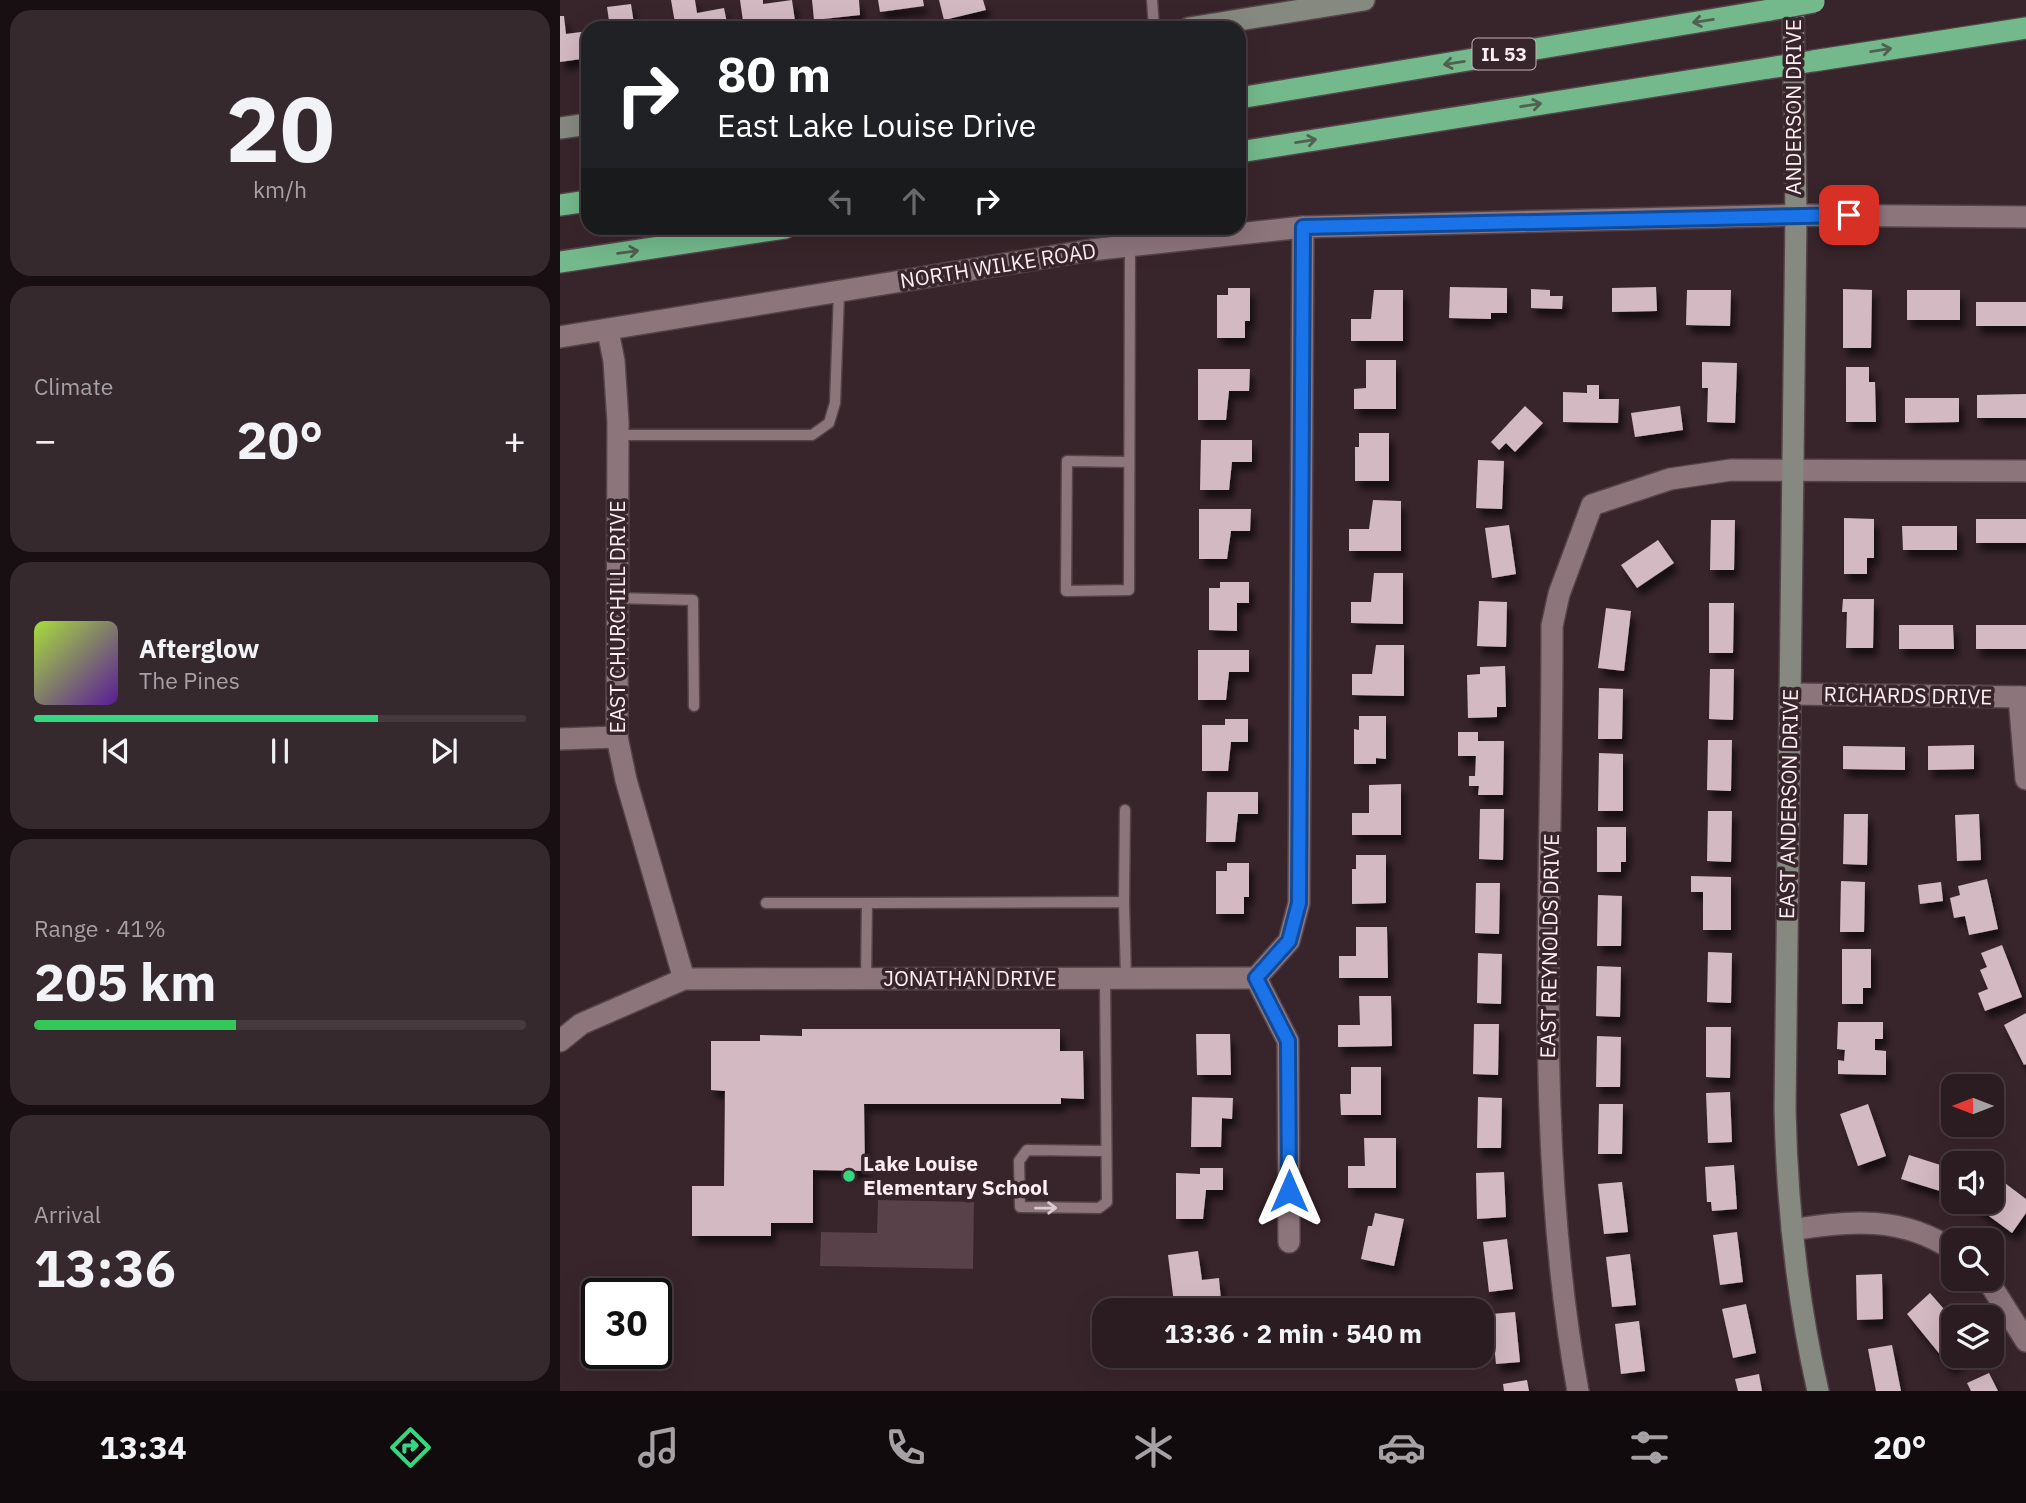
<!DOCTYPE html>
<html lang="en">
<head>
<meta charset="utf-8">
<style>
  :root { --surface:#2a1c20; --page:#36292d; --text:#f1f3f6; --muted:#a5a1a5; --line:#463a3e; --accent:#35d881 }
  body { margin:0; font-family:"IBM Plex Sans",sans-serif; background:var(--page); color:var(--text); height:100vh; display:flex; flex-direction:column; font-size:26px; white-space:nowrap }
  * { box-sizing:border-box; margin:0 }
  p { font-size:23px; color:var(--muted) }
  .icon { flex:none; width:38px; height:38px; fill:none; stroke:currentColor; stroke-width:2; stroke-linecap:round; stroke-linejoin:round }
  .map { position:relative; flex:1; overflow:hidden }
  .details { display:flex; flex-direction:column; gap:10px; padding:10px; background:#170f12; width:560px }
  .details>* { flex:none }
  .banner { position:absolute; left:21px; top:21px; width:665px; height:214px; border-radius:21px; box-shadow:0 7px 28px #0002,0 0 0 2px var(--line); background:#202124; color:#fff; overflow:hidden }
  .needle { width:46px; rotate:270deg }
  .fabs { position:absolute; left:1381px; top:1074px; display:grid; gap:14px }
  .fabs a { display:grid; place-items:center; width:63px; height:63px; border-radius:14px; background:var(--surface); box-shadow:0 7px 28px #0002,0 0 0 2px var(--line); font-size:35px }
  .speed { position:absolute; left:21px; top:1278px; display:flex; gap:14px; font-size:35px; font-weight:700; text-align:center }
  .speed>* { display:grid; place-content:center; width:91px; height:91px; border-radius:50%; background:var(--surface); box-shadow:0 7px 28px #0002,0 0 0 2px var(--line); line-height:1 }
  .speed .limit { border:4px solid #111; border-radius:10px; background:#fff; color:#111 }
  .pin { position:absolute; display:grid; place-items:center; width:60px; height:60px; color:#fff; margin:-30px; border-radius:14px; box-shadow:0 4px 10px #0006 }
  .me { position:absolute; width:77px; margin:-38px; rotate:0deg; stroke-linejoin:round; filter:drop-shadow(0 0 5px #0008) }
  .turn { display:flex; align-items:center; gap:24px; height:147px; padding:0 21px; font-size:32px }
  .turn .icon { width:91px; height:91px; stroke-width:2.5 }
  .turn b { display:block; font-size:49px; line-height:60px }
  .lanes { display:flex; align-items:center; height:66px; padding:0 21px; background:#0003; justify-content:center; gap:35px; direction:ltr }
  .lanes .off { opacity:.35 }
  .big { font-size:52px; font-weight:700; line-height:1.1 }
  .details .card { flex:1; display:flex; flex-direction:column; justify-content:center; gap:10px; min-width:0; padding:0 24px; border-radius:21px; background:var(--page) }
  .details .dial { align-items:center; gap:0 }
  .dial b { font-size:91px; line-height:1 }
  .song { display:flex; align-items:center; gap:21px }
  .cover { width:84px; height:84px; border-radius:10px; background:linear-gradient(135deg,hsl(80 70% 55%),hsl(270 70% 35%)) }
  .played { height:7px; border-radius:4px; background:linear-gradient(90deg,var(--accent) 70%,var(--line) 70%) }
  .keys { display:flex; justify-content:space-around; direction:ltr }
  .heat { display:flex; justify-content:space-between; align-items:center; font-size:38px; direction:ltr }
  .charge { height:10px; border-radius:5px; background:linear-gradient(90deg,#34c759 41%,var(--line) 0) }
  .trip { position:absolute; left:532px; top:1298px; width:402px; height:70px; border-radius:21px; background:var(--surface); box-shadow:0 7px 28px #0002,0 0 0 2px var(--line); font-weight:700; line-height:70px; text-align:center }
  .dock { display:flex; height:112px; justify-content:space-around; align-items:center; background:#110b0d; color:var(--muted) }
  .dock .icon { width:49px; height:49px }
  .dock .on { color:var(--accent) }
  .dock b { font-size:32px; color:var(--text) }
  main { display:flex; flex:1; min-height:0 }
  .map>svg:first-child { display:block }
  .green { fill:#584148 }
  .building { fill:#d3b9c1; filter:url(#shadow) }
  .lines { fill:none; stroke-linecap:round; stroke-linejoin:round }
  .lane-casing { stroke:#544449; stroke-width:13 }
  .street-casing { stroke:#544449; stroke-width:24 }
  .secondary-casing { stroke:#544449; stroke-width:24 }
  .highway-casing { stroke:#544449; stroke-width:24 }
  .lane { stroke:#8d757c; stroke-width:10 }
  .street { stroke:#8d757c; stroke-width:21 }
  .secondary { stroke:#858980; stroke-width:21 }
  .highway { stroke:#73b98b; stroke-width:21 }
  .highway-bridge-casing { stroke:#544449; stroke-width:24; stroke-linecap:butt }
  .highway-bridge { stroke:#73b98b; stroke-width:21 }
  .oneway { stroke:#506051 }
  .oneway2 { stroke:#dbcacf }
  .route-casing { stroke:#114b97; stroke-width:18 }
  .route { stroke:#1a73e8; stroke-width:12 }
  .poi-dot { fill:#35d881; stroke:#38252b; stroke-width:2.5 }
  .labels { text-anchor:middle; stroke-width:7; stroke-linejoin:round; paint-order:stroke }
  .shield { fill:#38252b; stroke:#c2b2b7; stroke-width:2 }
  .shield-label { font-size:19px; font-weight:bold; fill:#fdeff3 }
  .street-label { font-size:21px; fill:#fdeff3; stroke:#38252b }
  .poi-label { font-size:21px; font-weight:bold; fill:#fdeff3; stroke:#38252b; text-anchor:start }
</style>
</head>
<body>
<main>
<section class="details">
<div class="card dial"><b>20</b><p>km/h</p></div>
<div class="card"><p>Climate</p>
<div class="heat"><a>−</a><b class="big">20°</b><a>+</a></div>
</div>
<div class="card">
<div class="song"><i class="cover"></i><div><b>Afterglow</b><p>The Pines</p></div></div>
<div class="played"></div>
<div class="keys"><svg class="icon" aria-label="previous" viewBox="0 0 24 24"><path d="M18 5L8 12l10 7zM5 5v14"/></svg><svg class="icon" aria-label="pause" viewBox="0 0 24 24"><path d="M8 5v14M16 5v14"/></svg><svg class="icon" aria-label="next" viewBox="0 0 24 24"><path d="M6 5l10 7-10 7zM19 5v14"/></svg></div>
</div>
<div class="card"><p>Range · 41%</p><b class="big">205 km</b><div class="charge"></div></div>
<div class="card"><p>Arrival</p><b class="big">13:36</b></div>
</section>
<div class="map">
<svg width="1466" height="1391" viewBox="0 0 1466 1391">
  <defs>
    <filter id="shadow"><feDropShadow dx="4.5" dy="8" stdDeviation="3.5" flood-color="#0009"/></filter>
  </defs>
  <rect width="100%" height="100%" fill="#38252b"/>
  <polygon class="green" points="318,1200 414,1202 413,1269 260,1266 261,1232 317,1233"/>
  <g class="building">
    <polygon points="111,0 135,0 137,13 164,8 168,28 120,28 119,22 115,23"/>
    <polygon points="180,0 203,0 203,4 232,0 236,28 184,28"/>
    <polygon points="252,0 299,0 300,15 254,20"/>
    <polygon points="318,0 363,0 364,6 320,12"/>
    <polygon points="379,0 423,0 426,10 384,20"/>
    <polygon points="71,4 74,24 101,20 102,28 50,28 47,7"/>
    <polygon points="0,16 4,16 6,34 28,31 28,58 0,62"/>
    <polygon points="890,287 947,288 947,313 931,313 931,319 889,318"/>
    <polygon points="1096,287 1097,311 1052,312 1052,288"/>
    <polygon points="668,288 690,288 690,321 685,321 685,338 657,338 657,295 668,295"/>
    <polygon points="971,289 990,290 990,296 1003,296 1002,309 971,308"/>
    <polygon points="1283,289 1312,290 1311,348 1283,348"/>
    <polygon points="814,290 843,290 843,341 791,341 791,319 811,319"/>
    <polygon points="1127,290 1171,290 1170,326 1126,325"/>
    <rect x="1347" y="290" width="53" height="30"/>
    <rect x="1416" y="302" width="50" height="24"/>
    <polygon points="806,360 836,360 836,409 794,409 794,389 806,388"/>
    <polygon points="1142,362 1177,363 1175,423 1147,422 1148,388 1142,388"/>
    <polygon points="1286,367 1309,367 1309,382 1315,382 1316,422 1286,422"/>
    <polygon points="638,369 690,369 689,391 669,391 666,420 638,420"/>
    <polygon points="1027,385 1039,385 1039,399 1059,399 1058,423 1003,422 1003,392 1027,393"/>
    <polygon points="1466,394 1466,418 1417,418 1417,395"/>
    <polygon points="1345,398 1399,398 1399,422 1345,423"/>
    <polygon points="965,406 983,423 955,452 946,443 939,450 931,442"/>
    <polygon points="1120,406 1123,430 1075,437 1071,413"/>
    <polygon points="799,433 829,433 829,481 795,481 795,447 799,447"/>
    <polygon points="641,440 692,440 692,462 672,462 669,490 640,490"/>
    <polygon points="918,460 944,461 942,509 916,508"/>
    <polygon points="813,500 841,501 841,551 789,551 789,529 809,529"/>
    <polygon points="639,509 691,509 690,531 671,531 667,559 639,559"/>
    <polygon points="1284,518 1314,519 1314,558 1307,558 1307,574 1284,574"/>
    <rect x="1416" y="519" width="50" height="24"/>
    <polygon points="1151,520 1175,520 1174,570 1150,570"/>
    <polygon points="949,525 956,574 932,578 925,528"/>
    <polygon points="1342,526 1397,526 1397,550 1343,550"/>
    <polygon points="1098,540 1114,563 1077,588 1061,565"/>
    <polygon points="814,573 843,573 843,624 791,623 791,602 811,602"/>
    <polygon points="660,582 689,582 689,603 677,603 677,631 649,630 649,588 660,588"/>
    <polygon points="1283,599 1314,599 1313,648 1286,648 1287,612 1282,612"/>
    <polygon points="919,601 947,602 946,647 917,646"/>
    <polygon points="1149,603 1174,603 1173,653 1149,653"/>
    <polygon points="1046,608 1071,611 1064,671 1038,668"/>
    <polygon points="1339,625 1393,625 1394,649 1339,649"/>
    <rect x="1416" y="625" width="50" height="24"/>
    <polygon points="816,645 844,645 844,696 792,695 792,674 812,674"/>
    <polygon points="638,650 689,650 689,672 669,672 666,700 638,700"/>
    <polygon points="945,666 946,707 937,707 937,717 908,718 907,675 920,674 920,667"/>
    <polygon points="1150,669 1174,669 1173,720 1149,719"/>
    <polygon points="1039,688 1063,689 1062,739 1038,739"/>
    <polygon points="799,716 826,716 826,759 816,758 816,764 794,764 794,729 799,730"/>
    <polygon points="665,719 688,719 688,742 671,742 668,771 642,771 642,725 665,725"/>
    <polygon points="898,732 918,732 918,741 944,741 943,795 918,795 919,786 909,786 909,776 915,776 916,756 898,756"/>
    <polygon points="1148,740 1172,740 1171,791 1147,790"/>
    <polygon points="1414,745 1414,769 1368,770 1368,746"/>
    <polygon points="1283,746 1345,747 1345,770 1283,769"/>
    <polygon points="1039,753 1063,754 1063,811 1038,811"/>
    <polygon points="841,784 841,835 792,835 792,813 809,813 809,785"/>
    <polygon points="647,792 698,792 698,814 678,814 675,842 646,842"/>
    <polygon points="920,809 944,809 943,860 919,859"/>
    <polygon points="1148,811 1172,811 1171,862 1147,861"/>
    <polygon points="1284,814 1308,814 1307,865 1283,864"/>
    <polygon points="1419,814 1421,860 1397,861 1395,815"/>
    <polygon points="1037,827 1066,827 1066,862 1061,862 1061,872 1037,872"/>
    <polygon points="796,855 826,855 826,903 792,904 792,869 796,869"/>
    <polygon points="667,863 689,863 689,897 684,897 684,914 656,914 656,871 667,871"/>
    <polygon points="1131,876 1171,877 1171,930 1143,930 1143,892 1131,892"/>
    <polygon points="1427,879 1438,929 1409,935 1405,916 1394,918 1390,898 1400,895 1398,886"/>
    <polygon points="1281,881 1305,882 1304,932 1280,932"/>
    <polygon points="1381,882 1383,901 1360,904 1358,885"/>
    <polygon points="916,883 940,883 939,934 915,933"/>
    <polygon points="1038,895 1062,896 1061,946 1037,946"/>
    <polygon points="796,927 827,927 828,978 779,978 779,956 796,956"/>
    <polygon points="1442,945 1462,997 1425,1011 1418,993 1428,989 1420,970 1427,967 1421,953"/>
    <polygon points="1282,949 1311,949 1311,988 1303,988 1303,1004 1282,1004"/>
    <polygon points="1148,952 1172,953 1171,1003 1147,1002"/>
    <polygon points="918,953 942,954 941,1004 917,1003"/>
    <polygon points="1037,966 1061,967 1060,1017 1036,1016"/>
    <polygon points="799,996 831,996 832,1046 778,1047 778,1025 800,1025"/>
    <polygon points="1466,1013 1466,1064 1464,1065 1444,1025"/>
    <polygon points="1278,1022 1323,1022 1323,1039 1315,1039 1315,1050 1326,1051 1326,1075 1278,1074 1278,1060 1284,1061 1285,1050 1277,1049"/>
    <polygon points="914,1024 939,1024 938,1075 913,1074"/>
    <polygon points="1146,1027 1171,1027 1170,1078 1146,1077"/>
    <polygon points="242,1029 500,1029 500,1051 523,1051 524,1099 501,1098 501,1104 304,1104 305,1171 253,1170 253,1223 211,1223 211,1236 132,1236 132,1186 164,1186 165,1091 151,1090 151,1041 200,1041 200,1035 242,1036"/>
    <polygon points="636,1034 670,1034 671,1075 637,1075"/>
    <polygon points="1037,1036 1061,1037 1060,1087 1036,1087"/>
    <polygon points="791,1067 821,1067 821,1115 781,1115 780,1094 791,1094"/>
    <polygon points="1170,1092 1172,1142 1148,1143 1146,1093"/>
    <polygon points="632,1097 673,1098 672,1119 662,1118 661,1147 631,1147"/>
    <polygon points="918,1097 942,1098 941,1148 917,1148"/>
    <polygon points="1039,1104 1063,1104 1062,1154 1038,1154"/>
    <polygon points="1308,1104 1326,1156 1298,1166 1280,1114"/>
    <polygon points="804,1138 836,1138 836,1188 788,1188 788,1166 805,1166"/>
    <polygon points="1349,1155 1393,1169 1393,1195 1341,1179"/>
    <polygon points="1174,1165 1177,1209 1152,1211 1151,1202 1147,1202 1145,1167"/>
    <polygon points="640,1168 663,1168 663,1190 646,1190 643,1219 616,1219 616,1173 640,1174"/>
    <polygon points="944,1172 946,1217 917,1219 916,1173"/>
    <polygon points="1433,1174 1466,1199 1466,1213 1452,1233 1410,1202 1432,1202"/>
    <polygon points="1062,1182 1068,1232 1044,1234 1038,1184"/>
    <polygon points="815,1213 844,1219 834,1266 801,1259 808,1226 812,1226"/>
    <polygon points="1177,1232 1183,1282 1160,1285 1153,1235"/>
    <polygon points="947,1239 953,1289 929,1292 923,1242"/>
    <polygon points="638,1251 642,1280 659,1278 661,1300 614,1303 608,1255"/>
    <polygon points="1070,1254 1076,1305 1052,1307 1046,1257"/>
    <polygon points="1322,1274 1323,1319 1297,1320 1296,1275"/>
    <polygon points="1370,1293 1390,1316 1386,1320 1393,1328 1393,1356 1404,1356 1391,1368 1347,1314"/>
    <polygon points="806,1298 823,1311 797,1311"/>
    <polygon points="1186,1304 1196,1353 1173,1358 1162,1309"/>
    <polygon points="955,1312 960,1362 936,1364 931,1314"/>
    <polygon points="1079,1321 1085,1371 1061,1374 1055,1324"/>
    <polygon points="1332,1345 1341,1391 1316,1391 1308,1349"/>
    <polygon points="1429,1373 1438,1391 1411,1391 1407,1383"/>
    <polygon points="1199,1374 1202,1391 1178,1391 1175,1379"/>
    <polygon points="967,1380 969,1391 944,1391 943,1384"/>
  </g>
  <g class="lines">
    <defs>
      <g id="lane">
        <polyline points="592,0 594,28"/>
        <polyline points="58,435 252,435 269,423 275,403 279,293"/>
        <polyline points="568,462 507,461 506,591 569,590 570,246"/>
        <polyline points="56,598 133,600 134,706"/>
        <polyline points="564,902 565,810"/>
        <polyline points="206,903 307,903"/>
        <polyline points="306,979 307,903 564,902 566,978"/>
        <polyline points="545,979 547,1202 539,1208 460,1207 459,1161 467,1150 546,1151"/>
      </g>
      <g id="street">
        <polyline points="48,331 54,361 58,422 57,737 66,780 124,979"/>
        <polyline points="0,337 531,250 743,227 1236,215 1466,217"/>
        <polyline points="1230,694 1466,697"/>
        <polyline points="1459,697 1466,779"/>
        <polyline points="0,739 57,737"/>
        <polyline points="696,978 729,941 739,903 743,227"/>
        <polyline points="696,978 728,1041 729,1242"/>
        <polyline points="0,1041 21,1024 124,979 696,978"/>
        <path d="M1232 1230C1289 1220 1343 1216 1393 1250"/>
        <polyline points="1427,1279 1466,1341"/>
        <path d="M1018 1391C972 1140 993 880 992 626L999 594 1032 505 1110 479 1171 470 1466 471"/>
      </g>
      <g id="secondary">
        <path d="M1233 0 1236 215 1225 1109C1227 1204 1237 1299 1258 1391"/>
        <polyline points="629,28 804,0"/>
        <polyline points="0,128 28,124"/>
      </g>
      <g id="highway">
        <polyline points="1253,61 1466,28"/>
        <polyline points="679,98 1210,10"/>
        <polyline points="679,152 1209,68"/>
        <polyline points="0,205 28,201"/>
        <polyline points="0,262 225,228"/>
      </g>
    </defs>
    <use href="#lane" class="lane-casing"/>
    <use href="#street" class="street-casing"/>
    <use href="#secondary" class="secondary-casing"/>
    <use href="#highway" class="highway-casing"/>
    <use href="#lane" class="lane"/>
    <use href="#street" class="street"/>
    <use href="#secondary" class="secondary"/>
    <use href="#highway" class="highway"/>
    <defs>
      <g id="highway-bridge">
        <polyline points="1210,10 1254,2"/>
        <polyline points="1209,68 1253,61"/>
      </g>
    </defs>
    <use href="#highway-bridge" class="highway-bridge-casing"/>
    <use href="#highway-bridge" class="highway-bridge"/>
  </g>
  <defs><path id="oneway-shaft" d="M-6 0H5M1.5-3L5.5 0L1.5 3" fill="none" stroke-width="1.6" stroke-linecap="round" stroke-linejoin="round" transform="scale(1.75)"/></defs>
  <g class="oneway">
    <use href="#oneway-shaft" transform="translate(1143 21) rotate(171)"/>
    <use href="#oneway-shaft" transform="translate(1321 50) rotate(-9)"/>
    <use href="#oneway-shaft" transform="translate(894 63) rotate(171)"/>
    <use href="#oneway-shaft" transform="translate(971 105) rotate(-9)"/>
    <use href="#oneway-shaft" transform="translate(746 141) rotate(-9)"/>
    <use href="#oneway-shaft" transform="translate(68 252) rotate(-8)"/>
  </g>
  <use class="oneway2" href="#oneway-shaft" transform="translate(486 1208) rotate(-1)"/>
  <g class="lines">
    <defs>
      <polyline id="route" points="729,1191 728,1041 696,978 729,941 739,903 743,227 1289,215"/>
    </defs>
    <use href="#route" class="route-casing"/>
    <use href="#route" class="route"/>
  </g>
  <circle class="poi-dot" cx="289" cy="1176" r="7"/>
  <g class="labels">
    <rect class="shield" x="912.5" y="38.5" width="63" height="31" rx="5"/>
    <g class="shield-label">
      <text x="944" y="61">IL 53</text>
    </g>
    <g class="street-label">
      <text transform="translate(1234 107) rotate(-90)" y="7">ANDERSON DRIVE</text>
      <text transform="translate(438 266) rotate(-9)" y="7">NORTH WILKE ROAD</text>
      <text transform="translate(58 617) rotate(-90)" y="7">EAST CHURCHILL DRIVE</text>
      <text transform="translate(1348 696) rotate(1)" y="7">RICHARDS DRIVE</text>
      <text transform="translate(1229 804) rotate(-89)" y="7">EAST ANDERSON DRIVE</text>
      <text transform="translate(990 946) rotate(-89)" y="7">EAST REYNOLDS DRIVE</text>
      <text x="410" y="986">JONATHAN DRIVE</text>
    </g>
    <g class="poi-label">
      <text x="303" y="1171">Lake Louise<tspan x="303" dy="24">Elementary School</tspan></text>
    </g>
  </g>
</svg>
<div class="fabs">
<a><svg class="needle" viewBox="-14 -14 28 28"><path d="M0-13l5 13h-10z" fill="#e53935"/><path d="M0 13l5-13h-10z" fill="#a5a1a5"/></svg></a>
<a><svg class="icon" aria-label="sound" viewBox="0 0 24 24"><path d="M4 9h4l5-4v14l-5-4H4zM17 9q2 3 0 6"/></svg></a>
<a><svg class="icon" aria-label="search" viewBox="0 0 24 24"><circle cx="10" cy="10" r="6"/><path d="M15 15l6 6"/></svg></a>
<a><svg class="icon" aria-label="layers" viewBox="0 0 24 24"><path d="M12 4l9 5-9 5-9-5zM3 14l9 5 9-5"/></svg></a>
</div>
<div class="speed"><div class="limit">30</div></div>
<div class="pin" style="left:1289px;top:215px;background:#d93025"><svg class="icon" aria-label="arrive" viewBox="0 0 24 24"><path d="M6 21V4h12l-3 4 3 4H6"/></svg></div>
<svg class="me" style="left:729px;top:1191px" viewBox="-20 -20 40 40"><path d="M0-17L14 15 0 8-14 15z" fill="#1a73e8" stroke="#fff" stroke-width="4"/></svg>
<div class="trip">13:36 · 2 min · 540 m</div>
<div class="banner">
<div class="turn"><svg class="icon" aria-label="right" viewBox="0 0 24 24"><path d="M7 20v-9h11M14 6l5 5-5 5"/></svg><div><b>80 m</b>East Lake Louise Drive</div></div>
<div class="lanes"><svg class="icon off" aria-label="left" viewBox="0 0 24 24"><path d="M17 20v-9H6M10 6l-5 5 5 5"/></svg><svg class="icon off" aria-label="ahead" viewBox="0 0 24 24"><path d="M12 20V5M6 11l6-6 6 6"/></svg><svg class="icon" aria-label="right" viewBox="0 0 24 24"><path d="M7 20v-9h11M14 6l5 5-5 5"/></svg></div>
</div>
</div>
</main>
<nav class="dock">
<b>13:34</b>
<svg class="icon on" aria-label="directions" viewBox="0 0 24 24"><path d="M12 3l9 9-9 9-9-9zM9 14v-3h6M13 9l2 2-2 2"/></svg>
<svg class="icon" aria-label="music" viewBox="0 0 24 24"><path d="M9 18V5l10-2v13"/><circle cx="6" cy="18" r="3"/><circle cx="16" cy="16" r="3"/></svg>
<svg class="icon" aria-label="phone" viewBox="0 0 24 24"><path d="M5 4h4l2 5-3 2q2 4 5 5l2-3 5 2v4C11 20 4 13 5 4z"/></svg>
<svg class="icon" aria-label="climate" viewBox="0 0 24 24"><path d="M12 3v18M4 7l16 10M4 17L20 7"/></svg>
<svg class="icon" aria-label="car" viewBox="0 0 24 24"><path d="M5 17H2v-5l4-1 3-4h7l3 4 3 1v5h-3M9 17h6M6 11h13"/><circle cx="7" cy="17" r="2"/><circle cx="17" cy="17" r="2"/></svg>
<svg class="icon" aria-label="filters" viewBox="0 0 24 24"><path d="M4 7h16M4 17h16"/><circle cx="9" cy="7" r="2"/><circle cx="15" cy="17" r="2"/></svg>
<b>20°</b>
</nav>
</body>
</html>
